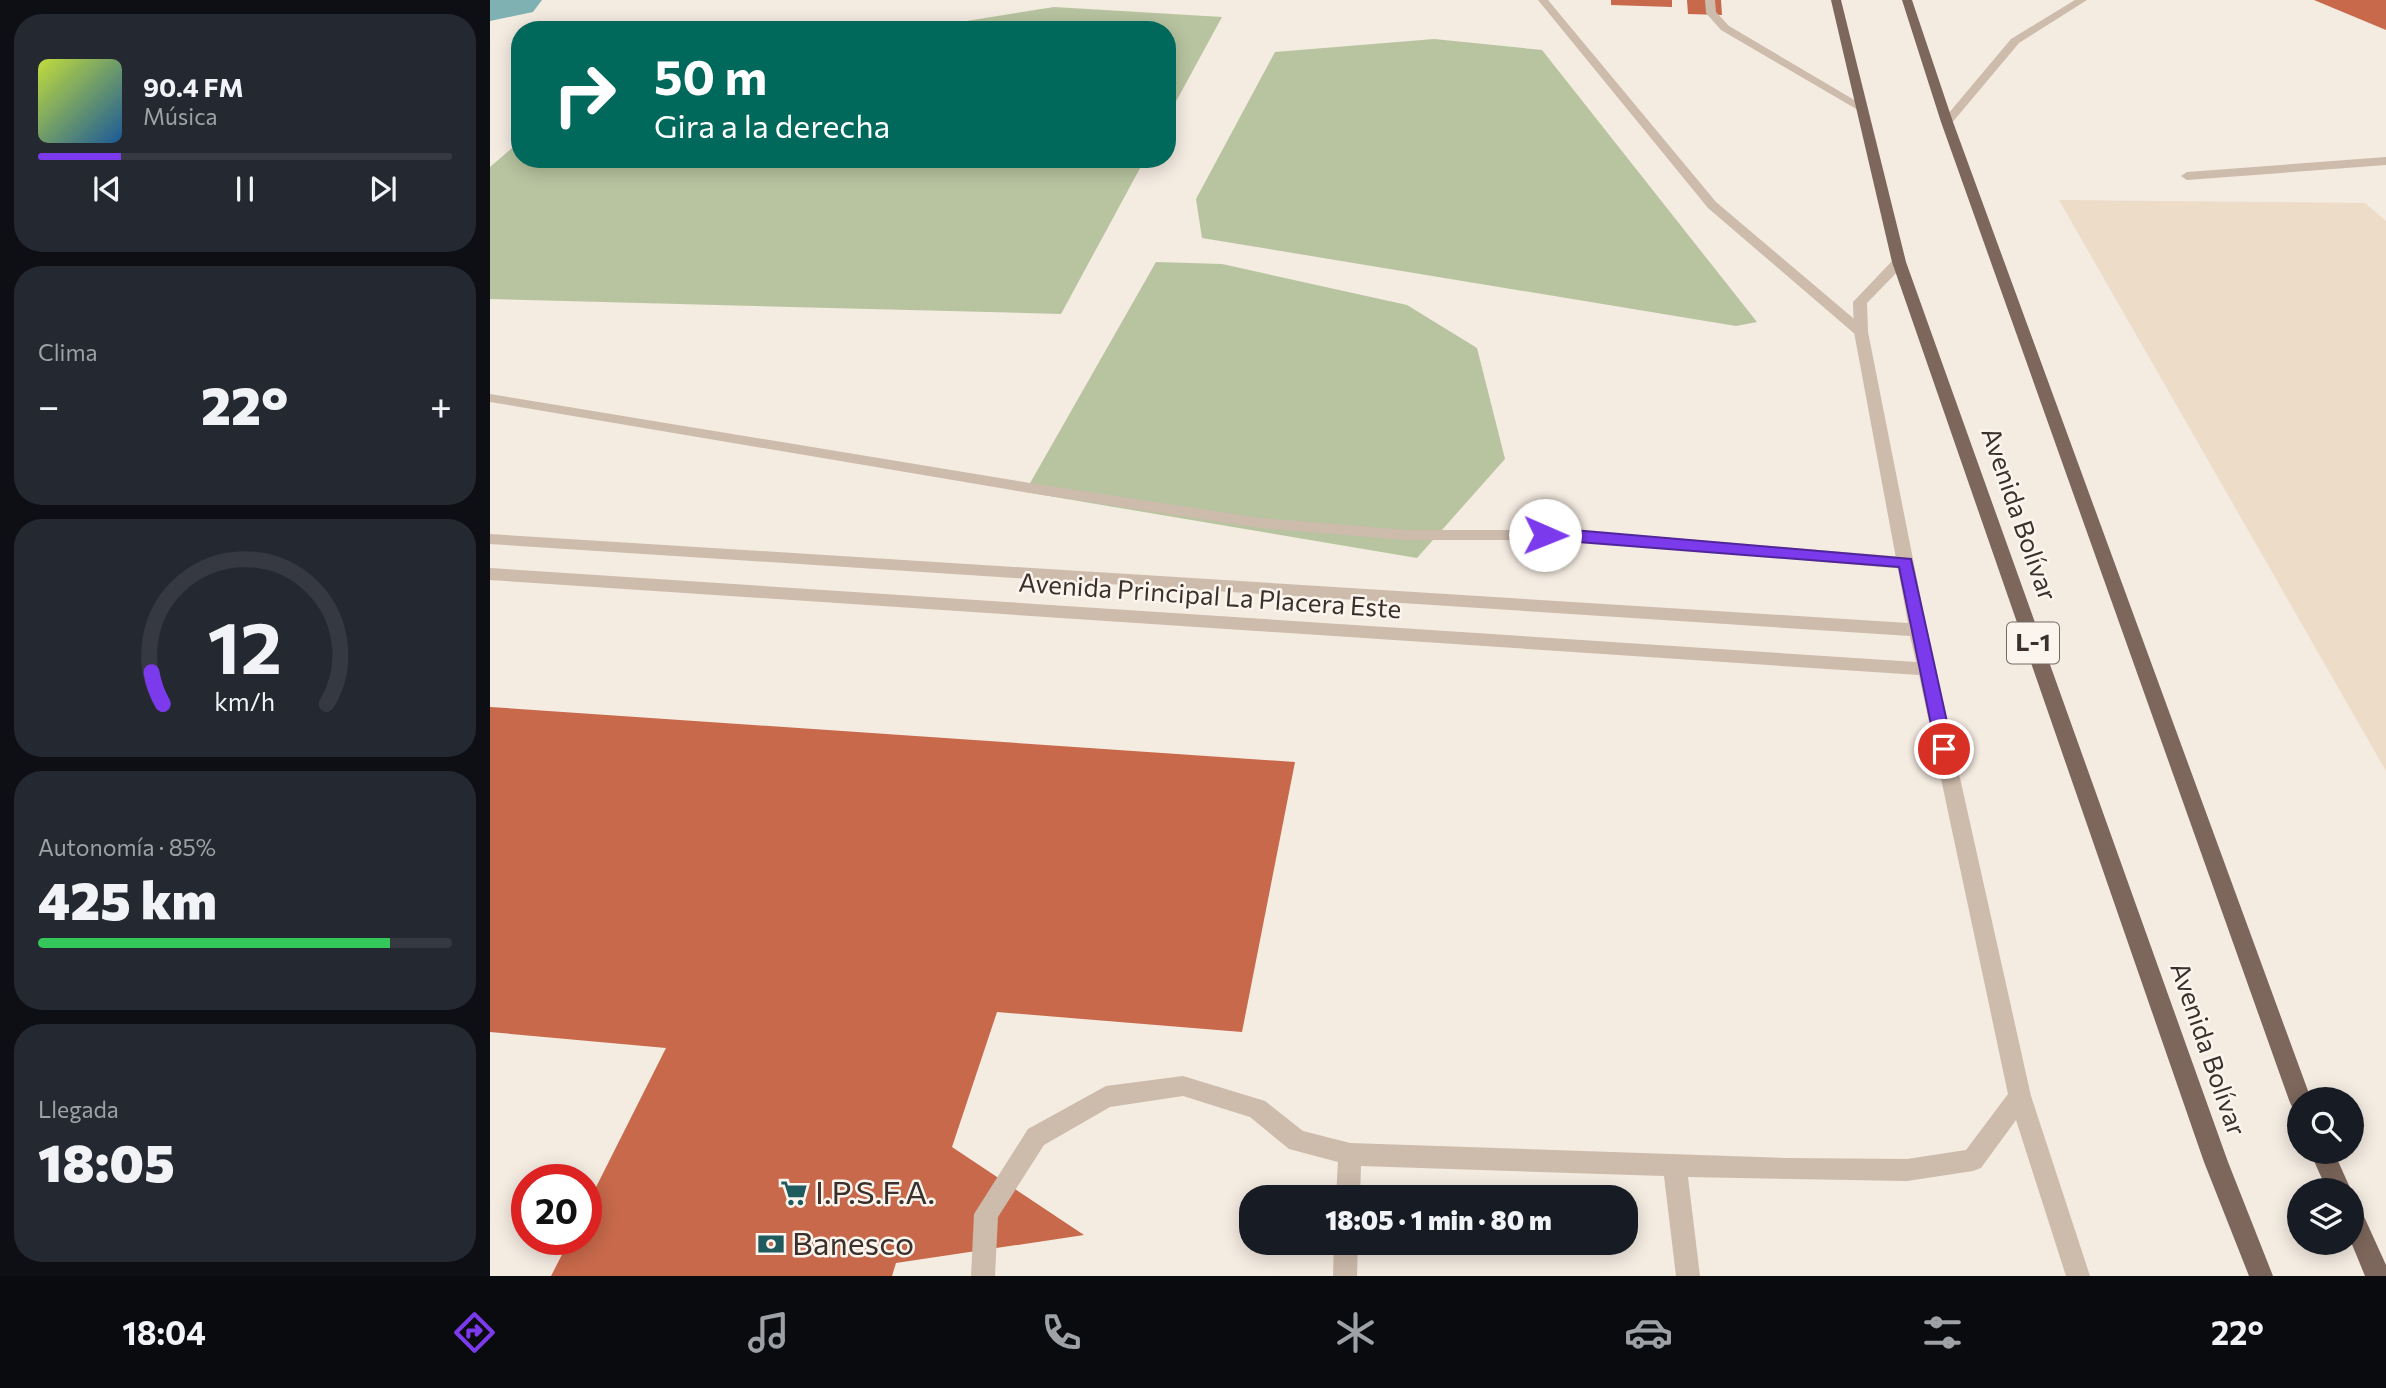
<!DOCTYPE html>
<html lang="es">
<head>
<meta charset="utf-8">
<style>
  :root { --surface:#171b24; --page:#242831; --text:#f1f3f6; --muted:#9ea1a6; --line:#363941; --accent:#7c3aed }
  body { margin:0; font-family:Commissioner,sans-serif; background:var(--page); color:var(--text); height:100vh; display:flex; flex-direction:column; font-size:26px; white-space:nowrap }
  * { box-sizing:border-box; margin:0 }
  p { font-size:23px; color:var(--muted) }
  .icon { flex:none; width:38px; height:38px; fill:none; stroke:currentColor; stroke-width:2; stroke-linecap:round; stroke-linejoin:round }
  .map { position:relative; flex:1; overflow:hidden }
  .side { display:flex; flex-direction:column; gap:14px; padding:14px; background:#0d0f14; width:490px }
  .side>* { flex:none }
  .top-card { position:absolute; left:21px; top:21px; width:665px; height:147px; border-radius:28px; box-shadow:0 4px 18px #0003; background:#00695c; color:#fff; overflow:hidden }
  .controls { position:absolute; left:1797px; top:1087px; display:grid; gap:14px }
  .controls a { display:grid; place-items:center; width:77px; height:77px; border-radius:50%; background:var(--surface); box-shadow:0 4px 18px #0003; font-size:35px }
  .speed { position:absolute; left:21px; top:1164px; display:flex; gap:14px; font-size:35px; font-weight:700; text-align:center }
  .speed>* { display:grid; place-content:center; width:91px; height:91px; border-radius:50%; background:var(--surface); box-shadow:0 4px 18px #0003; line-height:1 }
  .speed .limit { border:10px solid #d22; background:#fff; color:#111 }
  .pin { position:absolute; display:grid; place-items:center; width:60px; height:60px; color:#fff; margin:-30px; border:4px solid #fff; border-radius:50%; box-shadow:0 2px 7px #0007 }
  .me { position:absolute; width:77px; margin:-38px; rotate:91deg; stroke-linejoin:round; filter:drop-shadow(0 0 5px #0008) }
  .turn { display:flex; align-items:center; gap:24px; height:147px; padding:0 28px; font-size:32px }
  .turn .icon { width:91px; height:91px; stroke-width:2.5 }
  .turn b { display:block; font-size:49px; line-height:60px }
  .big { font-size:52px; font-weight:800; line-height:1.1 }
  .side .tile { flex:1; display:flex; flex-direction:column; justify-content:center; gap:10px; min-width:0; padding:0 24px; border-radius:28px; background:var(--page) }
  .side .dial { align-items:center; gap:0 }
  .dial svg { height:182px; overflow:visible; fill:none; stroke:var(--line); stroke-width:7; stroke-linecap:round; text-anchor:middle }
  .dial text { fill:var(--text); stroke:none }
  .song { display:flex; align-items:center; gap:21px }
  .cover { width:84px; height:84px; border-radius:10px; background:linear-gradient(135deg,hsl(70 70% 55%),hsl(210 70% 35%)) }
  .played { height:7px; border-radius:4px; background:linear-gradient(90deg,var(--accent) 20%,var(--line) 20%) }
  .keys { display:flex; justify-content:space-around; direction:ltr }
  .heat { display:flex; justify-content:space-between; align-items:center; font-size:38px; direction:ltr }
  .charge { height:10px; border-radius:5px; background:linear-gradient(90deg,#34c759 85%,var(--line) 0) }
  .trip { position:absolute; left:749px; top:1185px; width:399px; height:70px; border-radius:28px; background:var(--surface); box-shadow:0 4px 18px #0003; font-weight:800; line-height:70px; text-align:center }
  .tab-bar { display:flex; height:112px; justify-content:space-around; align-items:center; background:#090b0e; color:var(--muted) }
  .tab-bar .icon { width:49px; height:49px }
  .tab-bar .active { color:var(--accent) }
  .tab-bar b { font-size:32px; color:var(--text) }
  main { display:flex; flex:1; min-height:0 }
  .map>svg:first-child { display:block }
  .green { fill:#b8c4a0 }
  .plaza { fill:#ecdcc8 }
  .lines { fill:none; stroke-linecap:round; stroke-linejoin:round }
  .river { fill:#7fb0b2; fill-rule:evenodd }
  .building { fill:#c8694b }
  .lane { fill:#cdbbac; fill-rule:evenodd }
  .street { fill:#cdbbac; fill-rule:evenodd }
  .primary { fill:#7d675c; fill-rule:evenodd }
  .route { fill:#7c3aed; stroke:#51269a; stroke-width:2 }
  .labels { text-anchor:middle; stroke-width:5; stroke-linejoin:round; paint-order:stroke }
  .shield { fill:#fbf5ee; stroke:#756b66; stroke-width:2 }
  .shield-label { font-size:24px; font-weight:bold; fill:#3b302b }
  .street-label { font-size:26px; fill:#3b302b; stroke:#fbf5ee }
  .near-poi-label { font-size:32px; fill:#3b302b; stroke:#fbf5ee; text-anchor:start }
</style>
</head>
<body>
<main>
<section class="side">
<div class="tile">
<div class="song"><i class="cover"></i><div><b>90.4 FM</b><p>Música</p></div></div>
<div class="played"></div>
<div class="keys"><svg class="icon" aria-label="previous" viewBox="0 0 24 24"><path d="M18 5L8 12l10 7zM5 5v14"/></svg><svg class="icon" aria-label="pause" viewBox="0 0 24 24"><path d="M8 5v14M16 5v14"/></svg><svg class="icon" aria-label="next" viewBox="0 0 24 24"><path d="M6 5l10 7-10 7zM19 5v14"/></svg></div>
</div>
<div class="tile"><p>Clima</p>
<div class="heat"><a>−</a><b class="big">22°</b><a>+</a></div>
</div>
<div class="tile dial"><svg viewBox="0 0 100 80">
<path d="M14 69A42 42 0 1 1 86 69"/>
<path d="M14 69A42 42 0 0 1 9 55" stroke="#7c3aed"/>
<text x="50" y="56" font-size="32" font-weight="700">12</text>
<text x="50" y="72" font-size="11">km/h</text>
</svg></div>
<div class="tile"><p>Autonomía · 85%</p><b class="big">425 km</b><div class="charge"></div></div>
<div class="tile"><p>Llegada</p><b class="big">18:05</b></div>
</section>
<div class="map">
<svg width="1896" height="1276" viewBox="0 0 1896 1276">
  <rect width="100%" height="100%" fill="#f4ebe1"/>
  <g class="green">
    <polygon points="564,7 732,17 677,118 677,30 420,30"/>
    <polygon points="944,39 1052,50 1267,322 1246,326 712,238 706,199 785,52"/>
    <polygon points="30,141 30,159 655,159 571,314 0,299 0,167"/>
    <polygon points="666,262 732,264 917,305 987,348 1015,459 927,558 535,492"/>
  </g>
  <polygon class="plaza" points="1569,200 1875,203 1896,221 1896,771"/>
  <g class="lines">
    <polygon class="river" points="0,0 52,0 43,12 0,21"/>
  </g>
  <g class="building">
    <polygon points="1121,0 1182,0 1182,7 1121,5"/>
    <polygon points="1197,0 1231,0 1232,15 1198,14"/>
    <polygon points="1824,0 1896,0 1896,30"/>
    <polygon points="0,707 805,762 752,1032 507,1012 462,1147 594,1235 406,1263 402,1276 61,1276 80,1239 96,1239 96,1207 176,1048 0,1032"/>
  </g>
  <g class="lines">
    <g class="lane">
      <polygon points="1048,0 1058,0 1226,202 1376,329 1376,335 1366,335 1218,208"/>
      <polygon points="1215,0 1225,0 1226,12 1239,26 1378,108 1368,110 1231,30 1216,13"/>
      <polygon points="1896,157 1896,165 1697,180 1691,176 1697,172"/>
      <polygon points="0,394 540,483 770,518 916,530 1083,530 1415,557 1423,563 1415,569 1083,540 916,540 770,528 540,493 0,402"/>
    </g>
    <g class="street">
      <polygon points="1585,0 1597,0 1529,43 1461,124 1453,124 1453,120 1521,39"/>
      <polygon points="1409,258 1416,262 1414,265 1377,303 1378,332 1437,630 1541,1096 1600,1276 1576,1276 1526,1120 1491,1168 1483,1171 1417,1181 1198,1177 1210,1276 1186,1276 1174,1176 871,1166 870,1197 846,1197 848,1162 799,1149 760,1117 693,1096 620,1107 554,1145 508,1217 505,1276 481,1276 484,1214 538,1129 616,1086 693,1076 775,1101 813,1131 860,1143 1294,1158 1417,1159 1476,1150 1518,1094 1429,675 0,580 0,568 1426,662 1420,636 0,544 0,534 1418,623 1364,332 1363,302 1404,259"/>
      <polygon points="844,1242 868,1242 867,1276 843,1276"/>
    </g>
    <g class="primary">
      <polygon points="1341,0 1351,0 1416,262 1738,1162 1783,1276 1759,1276 1714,1162 1402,262"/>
      <polygon points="1412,0 1422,0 1463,122 1821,1099 1810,1099 1810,1110 1802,1107 1799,1100 1451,122"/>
      <polygon points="1820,1152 1844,1152 1861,1190 1837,1190"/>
      <polygon points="1862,1206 1871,1210 1896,1265 1896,1276 1875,1276 1861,1242"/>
    </g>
  </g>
  <polygon class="route" points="1055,530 1083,530 1421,559 1463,749 1460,754 1448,754 1446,749 1409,567 1050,539 1048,535"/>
  <defs>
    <symbol id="supermarket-bare" viewBox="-9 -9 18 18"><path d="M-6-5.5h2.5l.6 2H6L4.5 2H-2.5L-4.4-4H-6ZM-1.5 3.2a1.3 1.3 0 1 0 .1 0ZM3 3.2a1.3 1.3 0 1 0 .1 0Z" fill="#1f5a5e" stroke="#fbf5ee" stroke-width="2.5" paint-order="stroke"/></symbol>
    <symbol id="bank-bare" viewBox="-9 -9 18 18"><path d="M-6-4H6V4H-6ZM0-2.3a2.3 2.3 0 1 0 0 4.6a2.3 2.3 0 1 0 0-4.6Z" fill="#1f5a5e" stroke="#fbf5ee" stroke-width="2.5" paint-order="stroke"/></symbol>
  </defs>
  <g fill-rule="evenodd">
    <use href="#supermarket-bare" x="285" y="1174" width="38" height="38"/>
    <use href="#bank-bare" x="262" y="1225" width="38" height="38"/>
  </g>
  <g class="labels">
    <rect class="shield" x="1517" y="622.5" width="52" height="41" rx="5"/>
    <g class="shield-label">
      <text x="1543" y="651">L-1</text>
    </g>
    <g class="street-label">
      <text transform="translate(1529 514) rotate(71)" y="9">Avenida Bolívar</text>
      <text transform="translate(720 596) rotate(4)" y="9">Avenida Principal La Placera Este</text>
      <text transform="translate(1718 1049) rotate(71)" y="9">Avenida Bolívar</text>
    </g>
    <g class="near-poi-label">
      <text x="325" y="1204">I.P.S.F.A.</text>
      <text x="302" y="1255">Banesco</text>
    </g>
  </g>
</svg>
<div class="controls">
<a><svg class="icon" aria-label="search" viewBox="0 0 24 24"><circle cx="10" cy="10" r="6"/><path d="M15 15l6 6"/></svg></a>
<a><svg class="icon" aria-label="layers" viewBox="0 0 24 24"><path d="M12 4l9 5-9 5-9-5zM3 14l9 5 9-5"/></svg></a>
</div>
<div class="speed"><div class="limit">20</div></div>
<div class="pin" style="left:1454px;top:749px;background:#d93025"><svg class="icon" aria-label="arrive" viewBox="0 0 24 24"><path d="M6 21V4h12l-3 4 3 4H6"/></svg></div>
<svg class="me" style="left:1055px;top:535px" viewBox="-20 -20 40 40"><circle r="19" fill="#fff"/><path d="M0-13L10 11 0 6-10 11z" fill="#7c3aed"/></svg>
<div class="trip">18:05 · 1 min · 80 m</div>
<div class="top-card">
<div class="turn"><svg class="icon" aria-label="right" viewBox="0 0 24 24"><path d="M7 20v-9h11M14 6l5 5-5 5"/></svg><div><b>50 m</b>Gira a la derecha</div></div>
</div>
</div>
</main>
<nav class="tab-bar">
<b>18:04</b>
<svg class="icon active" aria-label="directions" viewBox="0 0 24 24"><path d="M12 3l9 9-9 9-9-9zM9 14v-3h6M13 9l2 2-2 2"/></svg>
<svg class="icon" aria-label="music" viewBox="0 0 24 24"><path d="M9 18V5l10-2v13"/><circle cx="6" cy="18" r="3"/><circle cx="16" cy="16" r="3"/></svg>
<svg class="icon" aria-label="phone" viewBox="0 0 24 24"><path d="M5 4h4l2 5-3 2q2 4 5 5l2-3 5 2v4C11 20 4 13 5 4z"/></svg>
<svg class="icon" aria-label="climate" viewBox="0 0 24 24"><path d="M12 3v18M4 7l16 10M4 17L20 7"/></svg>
<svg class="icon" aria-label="car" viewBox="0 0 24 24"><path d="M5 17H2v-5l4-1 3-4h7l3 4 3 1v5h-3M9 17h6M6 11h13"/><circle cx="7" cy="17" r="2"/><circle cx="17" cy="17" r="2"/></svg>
<svg class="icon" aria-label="filters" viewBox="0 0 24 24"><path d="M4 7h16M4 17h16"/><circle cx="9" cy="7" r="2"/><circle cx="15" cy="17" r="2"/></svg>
<b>22°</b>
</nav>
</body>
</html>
